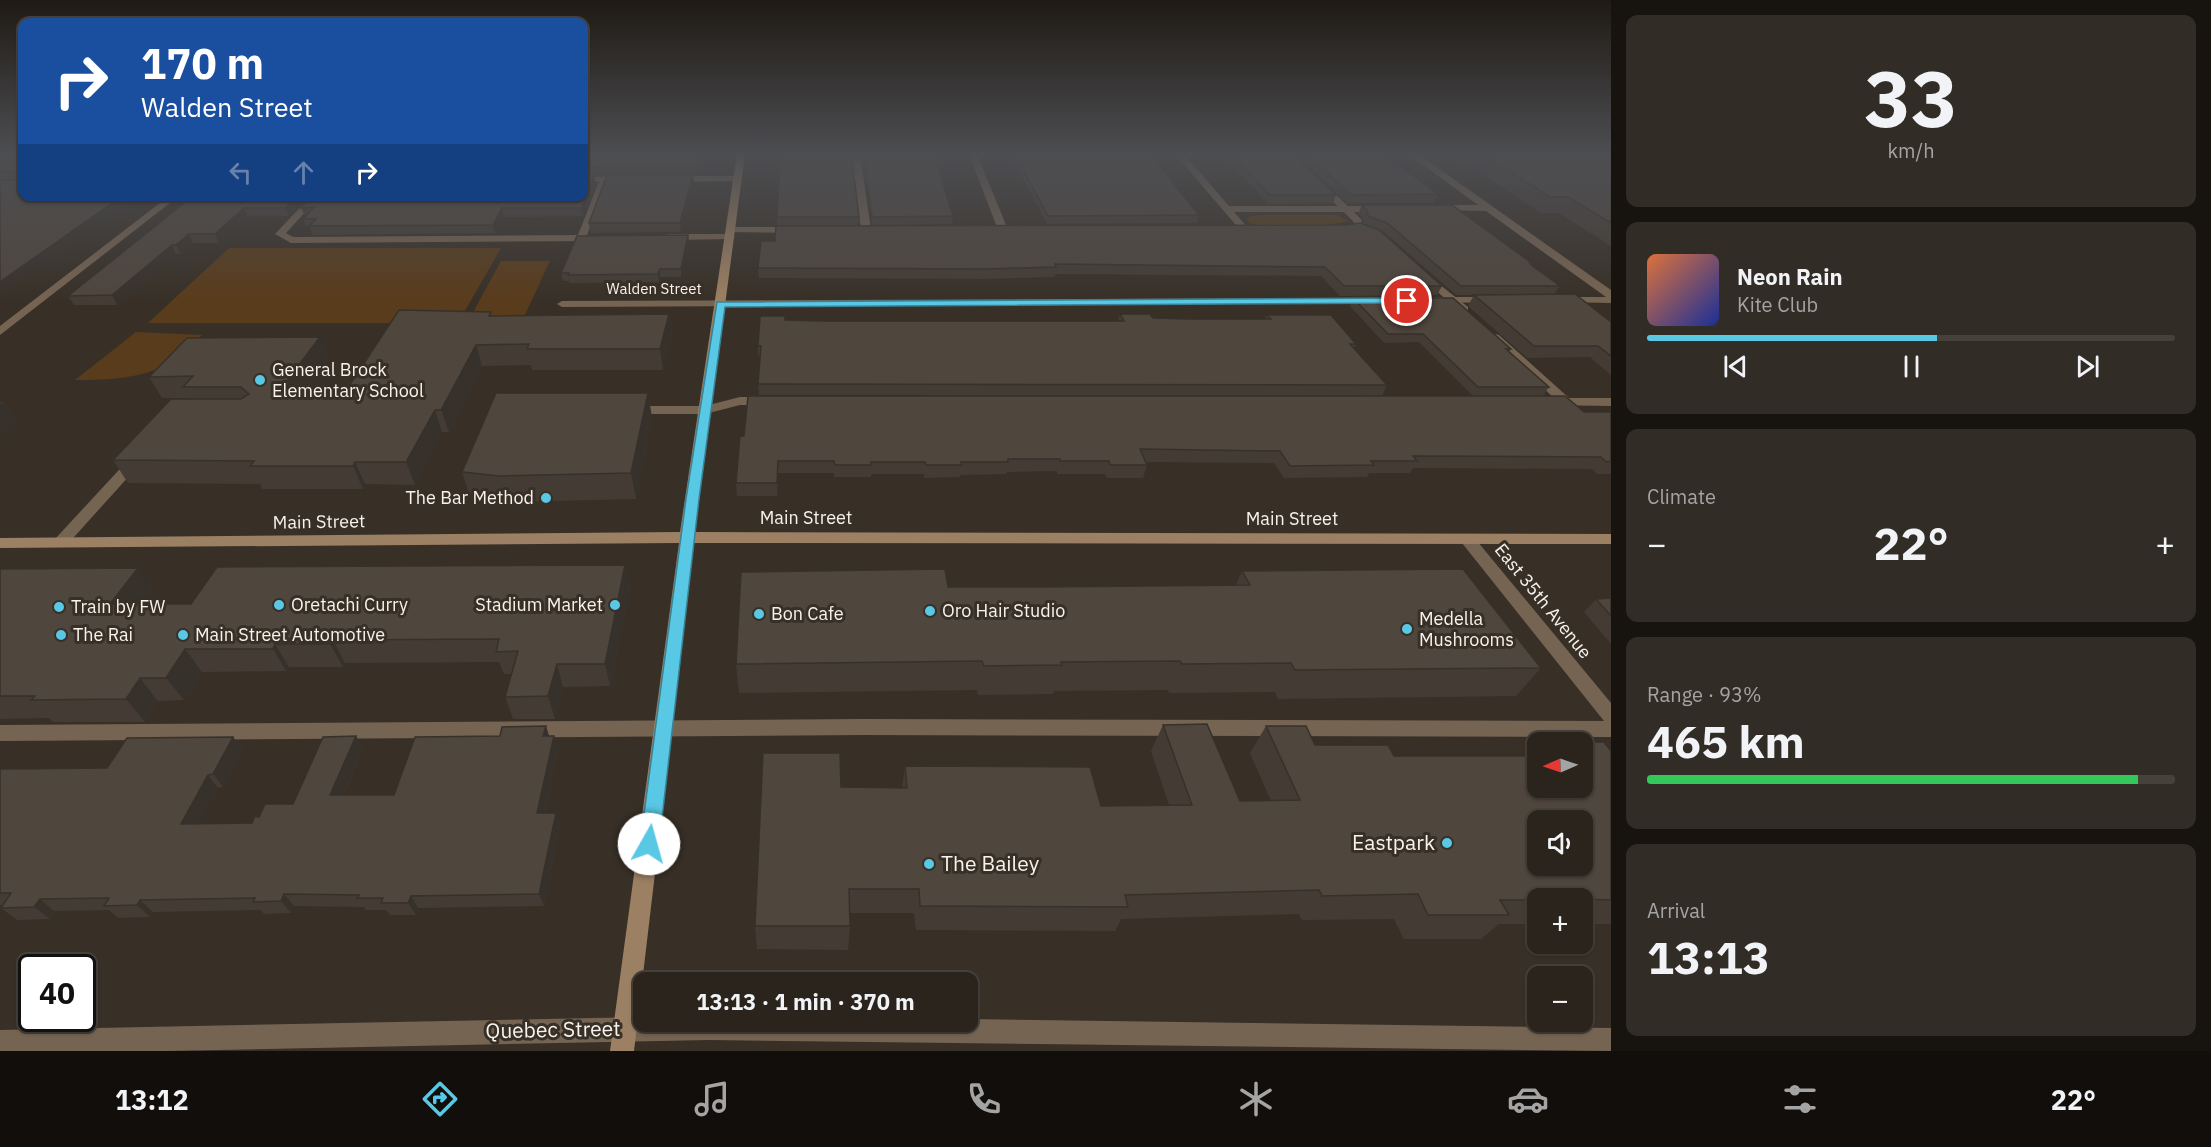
<!DOCTYPE html>
<html lang="en">
<head>
<meta charset="utf-8">
<style>
  :root { --surface:#2a241d; --page:#322c26; --text:#f1f3f6; --muted:#a5a4a4; --line:#46413b; --accent:#59c8e5 }
  body { margin:0; font-family:"IBM Plex Sans",sans-serif; background:var(--page); color:var(--text); height:100vh; display:flex; flex-direction:column; font-size:22px; white-space:nowrap }
  * { box-sizing:border-box; margin:0 }
  p { font-size:20px; color:var(--muted) }
  .icon { flex:none; width:33px; height:33px; fill:none; stroke:currentColor; stroke-width:2; stroke-linecap:round; stroke-linejoin:round }
  .map { position:relative; flex:1; overflow:hidden }
  .side { display:flex; flex-direction:column; gap:15px; padding:15px; background:#171410; width:600px }
  .side>* { flex:none }
  .guide { position:absolute; left:18px; top:18px; width:570px; height:183px; border-radius:12px; box-shadow:0 2px 4px #0004,0 0 0 2px var(--line); background:#1a4fa0; color:#fff; overflow:hidden }
  .needle { width:39px; rotate:268deg }
  .buttons { position:absolute; left:1527px; top:732px; display:grid; gap:12px }
  .buttons a { display:grid; place-items:center; width:66px; height:66px; border-radius:12px; background:var(--surface); box-shadow:0 2px 4px #0004,0 0 0 2px var(--line); font-size:30px }
  .speed { position:absolute; left:18px; top:954px; display:flex; gap:12px; font-size:30px; font-weight:700; text-align:center }
  .speed>* { display:grid; place-content:center; width:78px; height:78px; border-radius:50%; background:var(--surface); box-shadow:0 2px 4px #0004,0 0 0 2px var(--line); line-height:1 }
  .speed .limit { border:3px solid #111; border-radius:9px; background:#fff; color:#111 }
  .pin { position:absolute; display:grid; place-items:center; width:51px; height:51px; color:#fff; margin:-26px; border:3px solid #fff; border-radius:50%; box-shadow:0 2px 6px #0007 }
  .me { position:absolute; width:66px; margin:-33px; rotate:7deg; stroke-linejoin:round; filter:drop-shadow(0 0 4px #0008) }
  .turn { display:flex; align-items:center; gap:21px; height:126px; padding:0 24px; font-size:27px }
  .turn .icon { width:78px; height:78px; stroke-width:2.5 }
  .turn b { display:block; font-size:42px; line-height:51px }
  .lanes { display:flex; align-items:center; height:57px; padding:0 24px; background:#0003; justify-content:center; gap:30px; direction:ltr }
  .lanes .off { opacity:.35 }
  .big { font-size:45px; font-weight:700; line-height:1.1 }
  .side .card { flex:1; display:flex; flex-direction:column; justify-content:center; gap:9px; min-width:0; padding:0 21px; border-radius:12px; background:var(--page) }
  .side .dial { align-items:center; gap:0 }
  .dial b { font-size:78px; line-height:1 }
  .song { display:flex; align-items:center; gap:18px }
  .cover { width:72px; height:72px; border-radius:9px; background:linear-gradient(135deg,hsl(20 70% 55%),hsl(230 70% 35%)) }
  .played { height:6px; border-radius:3px; background:linear-gradient(90deg,var(--accent) 55%,var(--line) 55%) }
  .keys { display:flex; justify-content:space-around; direction:ltr }
  .heat { display:flex; justify-content:space-between; align-items:center; font-size:33px; direction:ltr }
  .charge { height:9px; border-radius:4px; background:linear-gradient(90deg,#34c759 93%,var(--line) 0) }
  .trip { position:absolute; left:633px; top:972px; width:345px; height:60px; border-radius:12px; background:var(--surface); box-shadow:0 2px 4px #0004,0 0 0 2px var(--line); font-weight:700; line-height:60px; text-align:center }
  .tabs { display:flex; height:96px; justify-content:space-around; align-items:center; background:#110e0c; color:var(--muted) }
  .tabs .icon { width:42px; height:42px }
  .tabs .active { color:var(--accent) }
  .tabs b { font-size:27px; color:var(--text) }
  main { display:flex; flex:1; min-height:0 }
  .map>svg:first-child { display:block }
  .green { fill:#593c1b }
  .lines { fill:none; stroke-linecap:round; stroke-linejoin:round }
  .lane { fill:#766452; fill-rule:evenodd }
  .street { fill:#766452; fill-rule:evenodd }
  .secondary { fill:#9c8063; fill-rule:evenodd }
  .wall { fill:#443c34; fill-rule:evenodd }
  .shaded-wall { fill:#37312b }
  .building { fill:#4f463d; stroke:#37312b; stroke-width:1.5; fill-rule:evenodd }
  .route { fill:#59c8e5; stroke:#3a8295; stroke-width:1.5 }
  .poi-dot { fill:#59c8e5; stroke:#383027; stroke-width:2 }
  .labels { text-anchor:middle; stroke-width:6; stroke-linejoin:round; paint-order:stroke }
  .far-street-label { font-size:15px; fill:#f8f2ed; stroke:#383027 }
  .poi-label { font-size:18px; fill:#f8f2ed; stroke:#383027; text-anchor:start }
  .street-label { font-size:18px; fill:#f8f2ed; stroke:#383027 }
  .near-poi-label { font-size:21px; fill:#f8f2ed; stroke:#383027; text-anchor:end }
  .near-street-label { font-size:21px; fill:#f8f2ed; stroke:#383027 }
</style>
</head>
<body>
<main>
<div class="map">
<svg width="1611" height="1051" viewBox="0 0 1611 1051">
  <rect width="100%" height="100%" fill="#383027"/>
  <g class="green">
    <polygon points="1260,215 1337,215 1349,221 1328,225 1258,226 1249,223 1247,220 1248,217"/>
    <polygon points="229,248 501,248 458,323 148,323"/>
    <polygon points="501,261 550,261 524,317 470,318"/>
    <path d="M136 332 202 335C194 342 187 351 178 357 150 379 109 380 75 380Z"/>
  </g>
  <g class="lines">
    <g class="lane">
      <polygon points="852,154 860,154 871,230 866,233 861,230"/>
      <polygon points="604,176 608,179 587,235 599,236 599,240 596,241 291,243 275,234 311,196 320,196 286,233 293,237 578,235 600,179"/>
      <polygon points="1317,182 1323,182 1362,220 1360,229 1340,231 1340,227 1353,225 1354,222 1317,186"/>
      <polygon points="731,227 797,227 802,230 797,233 728,232 726,230"/>
      <polygon points="730,234 735,237 733,239 668,240 663,237 668,234"/>
      <polygon points="1425,273 1468,307 1468,311 1460,311 1421,278 1421,274"/>
      <polygon points="1495,334 1499,335 1569,398 1611,398 1611,406 1547,405 1545,402 1547,399 1554,398 1491,339 1491,335"/>
      <polygon points="740,397 768,397 774,401 768,405 740,405 705,414 631,414 625,410 631,406 705,406"/>
      <polygon points="135,457 140,458 142,461 140,464 65,547 55,547 52,543 55,539 130,458"/>
      <polygon points="864,719 1611,721 1611,737 864,735 0,741 0,725"/>
    </g>
    <g class="street">
      <polygon points="969,154 977,154 1008,230 1006,232 998,230"/>
      <polygon points="1175,154 1184,154 1229,206 1380,206 1385,209 1380,212 1234,212 1249,229 1241,231"/>
      <polygon points="1408,154 1418,154 1611,290 1611,303 1560,302 1560,298 1564,297 1606,297 1486,211 1434,210 1434,206 1437,205 1478,205"/>
      <polygon points="627,176 631,179 630,181 584,182 584,177"/>
      <polygon points="738,176 742,179 741,181 675,182 671,179 675,176"/>
      <polygon points="169,196 179,196 0,335 0,326"/>
      <polygon points="1435,297 1489,297 1494,300 1489,303 1431,302 1430,300"/>
      <polygon points="1372,298 1377,301 1376,303 562,307 557,304 562,301"/>
      <polygon points="1467,534 1472,535 1611,703 1611,724 1604,721 1462,543 1459,539 1462,535"/>
      <polygon points="644,1017 644,1022 968,1022 968,1019 1611,1028 1611,1051 709,1040 166,1051 0,1051 0,1030"/>
    </g>
    <polygon class="secondary" points="737,154 745,154 695,532 1611,534 1611,544 694,543 634,1051 610,1051 679,543 0,548 0,538 680,532"/>
  </g>
  <g class="wall">
    <polygon points="0,154 22,154 22,196 136,196 0,294 0,181 19,180 19,179 0,179"/>
    <polygon points="584,154 703,154 700,168 697,168 696,174 584,175"/>
    <polygon points="862,154 934,154 953,216 952,224 872,225"/>
    <polygon points="1010,154 1150,154 1199,215 1197,223 1047,224"/>
    <polygon points="1221,154 1292,154 1336,195 1333,203 1268,204"/>
    <polygon points="1296,154 1383,154 1438,194 1434,203 1347,203"/>
    <polygon points="1452,154 1611,154 1611,246 1559,213 1541,213"/>
    <polygon points="783,155 859,217 858,225 777,225 777,217"/>
    <polygon points="596,184 583,216 504,217 495,233 312,235 310,227 307,227 303,219 306,216 305,216 301,208"/>
    <polygon points="694,184 681,232 590,233 589,223"/>
    <polygon points="193,196 308,196 289,216 247,216 219,243 193,243 181,254 176,254 117,305 74,305 68,296"/>
    <polygon points="1362,205 1533,264 1532,265 1560,286 1554,294 1611,322 1611,375 1590,357 1527,358 1468,306 1474,295 1456,295 1383,231 1364,224 1363,218 1358,214"/>
    <polygon points="1345,225 1442,286 1437,295 1340,296 1321,276 1055,274 1054,277 986,279 759,278 758,268"/>
    <polygon points="688,235 689,243 681,277 660,277 659,282 569,283 569,281 563,281 561,273"/>
    <polygon points="1353,298 1511,349 1509,352 1549,387 1543,396 1473,396 1419,342 1384,343 1350,306"/>
    <polygon points="491,312 492,316 669,314 672,334 663,370 532,370 531,365 482,366 449,432 442,432 415,485 365,484 363,489 262,489 260,484 128,483 113,460 189,399 189,398 162,398 149,377 320,337 329,358 309,386 349,386"/>
    <polygon points="1120,314 1153,318 1189,319 1265,319 1267,315 1356,344 1354,348 1387,385 1382,396 759,395 758,384 760,356 758,356 758,346 785,320 822,321 1118,321"/>
    <polygon points="1584,412 1611,412 1611,474 1597,474 1592,469 1413,468 1410,473 1369,473 1367,477 1284,478 1274,463 1146,462 1147,465 1143,478 1107,478 1105,474 1057,474 1057,471 1007,472 1006,474 960,475 960,477 924,478 924,474 871,474 871,477 834,477 834,473 778,473 777,496 737,496 736,483 740,436"/>
    <polygon points="652,417 636,499 507,502 470,497 462,472"/>
    <polygon points="625,565 630,588 610,686 563,687 555,719 513,719 505,697 512,674 504,674 499,662 345,663 343,667 289,667 286,671 202,672 184,700 158,701 145,722 53,722 49,718 0,719 0,569 154,591 144,604 191,604"/>
    <polygon points="1242,571 1541,668 1516,696 1278,699 1275,692 1169,693 1168,690 1054,691 1053,694 978,695 977,690 739,693 736,664 948,587 1039,587 1236,585"/>
    <polygon points="1611,598 1611,644 1584,612 1596,599"/>
    <path d="M1207 724 1240 801H1271L1250 753 1266 726H1306L1315 745H1388L1394 756H1538V788H1582V742H1555H1604L1611 751V924H1582V898H1538V924H1499L1481 939H1404L1394 919 1302 920 1299 914 1121 919 1115 931 916 930 914 913H850V926L848 950 757 949 755 926 763 753H840L841 787 902 788 905 766 1090 767 1101 806 1169 805 1151 751 1163 725ZM1538 820H1582V866H1538Z"/>
    <polygon points="356,736 363,749 344,795 394,795 549,736 559,749 545,813 556,813 560,825 544,906 418,908 416,915 390,915 386,910 366,910 364,907 294,906 291,913 264,914 261,910 153,912 150,917 118,918 109,910 54,911 50,919 17,920 1,908 3,905 0,905 0,769 107,768 233,737 243,750 223,787 218,788 199,823 252,823 259,817 293,804"/>
  </g>
  <g class="shaded-wall">
    <polygon points="701,154 703,154 700,168 700,160"/>
    <polygon points="697,160 697,168 696,174 695,166"/>
    <polygon points="693,175 694,184 681,232 680,223"/>
    <polygon points="594,176 596,184 583,216 581,208"/>
    <polygon points="122,196 136,196 0,294 0,282"/>
    <polygon points="297,196 308,196 289,216 285,208"/>
    <polygon points="244,208 247,216 219,243 215,234"/>
    <polygon points="502,208 504,217 495,233 493,225"/>
    <polygon points="189,234 193,243 181,254 176,245"/>
    <polygon points="688,235 689,243 681,277 681,269"/>
    <polygon points="172,245 176,254 117,305 112,295"/>
    <polygon points="660,269 660,277 659,282 658,274"/>
    <polygon points="669,314 672,334 663,370 660,349"/>
    <polygon points="320,337 329,358 294,408 283,386"/>
    <polygon points="476,345 482,366 449,432 441,410"/>
    <polygon points="648,393 652,417 636,499 631,473"/>
    <polygon points="5,402 19,421 0,438 0,406"/>
    <polygon points="435,410 442,432 415,485 406,462"/>
    <polygon points="355,462 365,484 363,489 353,466"/>
    <polygon points="625,565 630,588 610,686 605,664"/>
    <polygon points="138,568 154,591 127,627 110,604"/>
    <polygon points="333,640 345,663 343,667 330,644"/>
    <polygon points="275,644 289,667 286,671 273,649"/>
    <polygon points="185,649 202,672 184,700 166,678"/>
    <polygon points="557,664 563,687 555,719 548,696"/>
    <polygon points="140,678 158,701 145,722 126,699"/>
    <polygon points="546,726 550,739 543,736"/>
    <polygon points="356,736 363,749 338,808 330,795"/>
    <polygon points="554,736 559,749 542,825 537,813"/>
    <polygon points="233,737 243,750 223,787 213,774"/>
    <polygon points="208,775 218,788 193,836 181,824"/>
    <polygon points="556,813 560,825 544,906 539,894"/>
    <polygon points="284,894 294,906 291,913 281,901"/>
    <polygon points="411,896 418,908 416,915 408,903"/>
    <polygon points="40,899 54,911 50,919 34,907"/>
    <polygon points="140,900 153,912 150,917 137,905"/>
  </g>
  <g class="building">
    <polygon points="0,154 22,154 22,196 122,196 0,282 0,181 19,180 20,174 18,171 0,171"/>
    <polygon points="584,154 701,154 700,160 697,160 695,166 584,167"/>
    <polygon points="783,154 851,154 859,217 777,217 780,156 783,155"/>
    <polygon points="864,154 934,154 953,216 872,217"/>
    <polygon points="1015,154 1150,154 1199,215 1048,216"/>
    <polygon points="1231,154 1292,154 1336,195 1270,195"/>
    <polygon points="1307,154 1383,154 1438,194 1351,195"/>
    <polygon points="1483,154 1611,154 1611,223 1568,197 1550,197"/>
    <polygon points="607,175 693,175 680,223 589,223"/>
    <polygon points="584,176 594,176 581,208 502,208 493,225 309,226 316,219 303,219 314,207 301,208 311,196 584,196"/>
    <polygon points="193,196 297,196 285,208 244,208 215,234 189,234 176,245 172,245 112,295 68,296"/>
    <polygon points="1362,205 1452,205 1533,264 1530,264 1560,286 1461,286 1387,223 1368,216 1367,210"/>
    <polygon points="1360,223 1379,230 1442,286 1344,286 1325,267 1055,264 1056,267 987,269 758,268 761,241 775,241 776,226 1345,225"/>
    <polygon points="688,235 681,269 660,269 658,274 568,275 569,273 561,273 577,236"/>
    <polygon points="1575,294 1611,322 1611,356 1598,346 1534,346 1474,295"/>
    <polygon points="1353,298 1453,298 1511,349 1506,349 1549,387 1478,387 1423,334 1388,334"/>
    <polygon points="399,310 491,312 489,316 669,314 660,349 527,349 529,344 476,345 441,410 435,410 406,462 355,462 353,466 250,466 254,461 113,460 171,399 241,399 249,394 241,387 183,387 193,376 149,377 187,338 320,337 283,386 349,386"/>
    <polygon points="1120,314 1150,314 1153,318 1189,319 1271,319 1267,315 1331,315 1356,344 1350,344 1387,385 758,384 761,346 758,346 760,316 785,316 785,320 822,321 1124,321"/>
    <polygon points="496,393 648,393 631,473 499,476 462,472"/>
    <polygon points="748,396 1565,396 1584,412 1611,412 1611,461 1606,462 1601,457 1413,456 1417,461 1371,461 1374,465 1290,466 1280,451 1140,449 1147,465 1110,465 1109,461 1060,461 1060,459 1008,459 1008,462 961,462 962,465 926,465 925,462 871,462 871,465 835,465 834,461 778,461 777,483 736,483 740,436 744,436"/>
    <polygon points="0,402 5,402 0,406"/>
    <polygon points="625,565 605,664 557,664 548,696 505,697 518,651 496,652 499,639 333,640 330,644 275,644 273,649 185,649 166,678 140,678 126,699 31,700 35,696 0,696 0,569 138,568 110,604 191,604 217,567"/>
    <polygon points="945,569 948,587 1039,587 1250,585 1242,571 1463,569 1541,668 1295,670 1291,663 1182,664 1180,661 1061,662 1062,665 984,666 982,661 736,664 741,572"/>
    <polygon points="1611,598 1611,616 1596,599"/>
    <path d="M1207 724 1240 801 1300 800 1266 726H1306L1315 745H1388L1394 756H1538V788H1582V742H1555H1604L1611 751V900L1538 898V900H1500L1509 915H1428L1418 894 1322 896 1319 890 1125 895 1128 907 920 906 919 889H849L850 926H755L763 753H840L841 787 907 788 905 766 1090 767 1101 806 1192 805 1163 725ZM1538 820H1582V866H1538Z"/>
    <polygon points="546,726 543,736 554,736 537,813 556,813 539,894 411,896 408,903 381,903 383,898 357,898 359,895 284,894 281,901 253,902 255,898 140,900 137,905 104,906 109,898 40,899 34,907 1,908 11,893 0,893 0,769 107,768 127,738 233,737 213,774 208,775 181,824 252,823 255,816 259,817 265,804 293,804 323,737 356,736 330,795 394,795 415,737 500,736 502,727"/>
  </g>
  <linearGradient id="sky" x2="0" y2="1"><stop stop-color="#1f1a15"/><stop offset="0.51" stop-color="#4d4e52"/><stop offset="1" stop-color="#4d4e52" stop-opacity="0"/></linearGradient>
  <rect width="1611" height="302" fill="url(#sky)"/>
  <polygon class="route" points="1407,298 1410,299 1410,303 725,307 699,499 659,844 656,851 649,853 642,851 640,844 686,499 717,302"/>
  <g class="poi-dot">
    <circle cx="260" cy="380" r="6"/>
    <circle cx="546" cy="498" r="6"/>
    <circle cx="279" cy="605" r="6"/>
    <circle cx="615" cy="605" r="6"/>
    <circle cx="59" cy="607" r="6"/>
    <circle cx="930" cy="611" r="6"/>
    <circle cx="759" cy="614" r="6"/>
    <circle cx="1407" cy="629" r="6"/>
    <circle cx="61" cy="635" r="6"/>
    <circle cx="183" cy="635" r="6"/>
    <circle cx="1447" cy="843" r="6"/>
    <circle cx="929" cy="864" r="6"/>
  </g>
  <g class="labels">
    <g class="far-street-label">
      <text x="654" y="294">Walden Street</text>
    </g>
    <g class="poi-label">
      <text x="272" y="376">General Brock<tspan x="272" dy="21">Elementary School</tspan></text>
      <text x="534" y="504" text-anchor="end">The Bar Method</text>
      <text x="291" y="611">Oretachi Curry</text>
      <text x="603" y="611" text-anchor="end">Stadium Market</text>
      <text x="71" y="613">Train by FW</text>
      <text x="942" y="617">Oro Hair Studio</text>
      <text x="771" y="620">Bon Cafe</text>
      <text x="1419" y="625">Medella<tspan x="1419" dy="21">Mushrooms</tspan></text>
      <text x="73" y="641">The Rai</text>
      <text x="195" y="641">Main Street Automotive</text>
    </g>
    <g class="street-label">
      <text x="806" y="524">Main Street</text>
      <text x="1292" y="525">Main Street</text>
      <text transform="translate(319 522) rotate(-1)" y="6">Main Street</text>
      <text transform="translate(1543 601) rotate(51)" y="6">East 35th Avenue</text>
    </g>
    <g class="near-poi-label">
      <text x="1435" y="850">Eastpark</text>
      <text x="941" y="871" text-anchor="start">The Bailey</text>
    </g>
    <g class="near-street-label">
      <text transform="translate(553 1030) rotate(-1)" y="7">Quebec Street</text>
    </g>
  </g>
</svg>
<div class="buttons">
<a><svg class="needle" viewBox="-14 -14 28 28"><path d="M0-13l5 13h-10z" fill="#e53935"/><path d="M0 13l5-13h-10z" fill="#a5a4a4"/></svg></a>
<a><svg class="icon" aria-label="sound" viewBox="0 0 24 24"><path d="M4 9h4l5-4v14l-5-4H4zM17 9q2 3 0 6"/></svg></a>
<a>+</a>
<a>−</a>
</div>
<div class="speed"><div class="limit">40</div></div>
<div class="pin" style="left:1407px;top:301px;background:#d93025"><svg class="icon" aria-label="arrive" viewBox="0 0 24 24"><path d="M6 21V4h12l-3 4 3 4H6"/></svg></div>
<svg class="me" style="left:649px;top:844px" viewBox="-20 -20 40 40"><circle r="19" fill="#fff"/><path d="M0-13L10 11 0 6-10 11z" fill="#59c8e5"/></svg>
<div class="trip">13:13 · 1 min · 370 m</div>
<div class="guide">
<div class="turn"><svg class="icon" aria-label="right" viewBox="0 0 24 24"><path d="M7 20v-9h11M14 6l5 5-5 5"/></svg><div><b>170 m</b>Walden Street</div></div>
<div class="lanes"><svg class="icon off" aria-label="left" viewBox="0 0 24 24"><path d="M17 20v-9H6M10 6l-5 5 5 5"/></svg><svg class="icon off" aria-label="ahead" viewBox="0 0 24 24"><path d="M12 20V5M6 11l6-6 6 6"/></svg><svg class="icon" aria-label="right" viewBox="0 0 24 24"><path d="M7 20v-9h11M14 6l5 5-5 5"/></svg></div>
</div>
</div>
<section class="side">
<div class="card dial"><b>33</b><p>km/h</p></div>
<div class="card">
<div class="song"><i class="cover"></i><div><b>Neon Rain</b><p>Kite Club</p></div></div>
<div class="played"></div>
<div class="keys"><svg class="icon" aria-label="previous" viewBox="0 0 24 24"><path d="M18 5L8 12l10 7zM5 5v14"/></svg><svg class="icon" aria-label="pause" viewBox="0 0 24 24"><path d="M8 5v14M16 5v14"/></svg><svg class="icon" aria-label="next" viewBox="0 0 24 24"><path d="M6 5l10 7-10 7zM19 5v14"/></svg></div>
</div>
<div class="card"><p>Climate</p>
<div class="heat"><a>−</a><b class="big">22°</b><a>+</a></div>
</div>
<div class="card"><p>Range · 93%</p><b class="big">465 km</b><div class="charge"></div></div>
<div class="card"><p>Arrival</p><b class="big">13:13</b></div>
</section>
</main>
<nav class="tabs">
<b>13:12</b>
<svg class="icon active" aria-label="directions" viewBox="0 0 24 24"><path d="M12 3l9 9-9 9-9-9zM9 14v-3h6M13 9l2 2-2 2"/></svg>
<svg class="icon" aria-label="music" viewBox="0 0 24 24"><path d="M9 18V5l10-2v13"/><circle cx="6" cy="18" r="3"/><circle cx="16" cy="16" r="3"/></svg>
<svg class="icon" aria-label="phone" viewBox="0 0 24 24"><path d="M5 4h4l2 5-3 2q2 4 5 5l2-3 5 2v4C11 20 4 13 5 4z"/></svg>
<svg class="icon" aria-label="climate" viewBox="0 0 24 24"><path d="M12 3v18M4 7l16 10M4 17L20 7"/></svg>
<svg class="icon" aria-label="car" viewBox="0 0 24 24"><path d="M5 17H2v-5l4-1 3-4h7l3 4 3 1v5h-3M9 17h6M6 11h13"/><circle cx="7" cy="17" r="2"/><circle cx="17" cy="17" r="2"/></svg>
<svg class="icon" aria-label="filters" viewBox="0 0 24 24"><path d="M4 7h16M4 17h16"/><circle cx="9" cy="7" r="2"/><circle cx="15" cy="17" r="2"/></svg>
<b>22°</b>
</nav>
</body>
</html>
